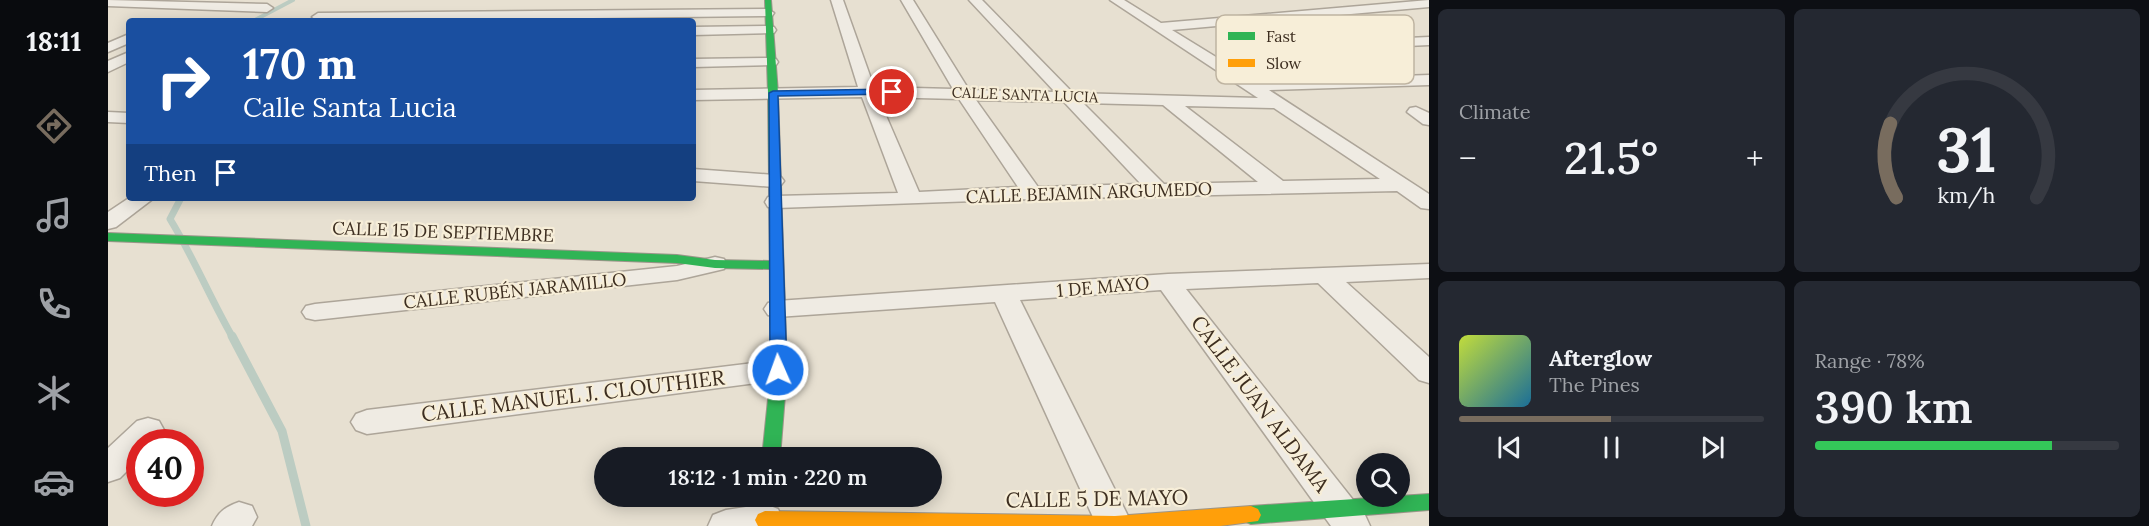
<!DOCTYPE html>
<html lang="en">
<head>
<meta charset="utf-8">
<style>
  :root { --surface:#171b24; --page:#242831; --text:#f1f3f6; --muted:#9ea1a6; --line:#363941; --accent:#786c5e }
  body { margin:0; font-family:Lora,serif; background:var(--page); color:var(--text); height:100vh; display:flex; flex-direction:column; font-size:22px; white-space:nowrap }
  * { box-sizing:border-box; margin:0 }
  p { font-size:20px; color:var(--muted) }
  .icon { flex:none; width:33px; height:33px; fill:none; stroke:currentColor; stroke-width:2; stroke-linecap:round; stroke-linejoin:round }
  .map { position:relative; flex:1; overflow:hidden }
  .drawer { display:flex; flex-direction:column; gap:9px; padding:9px; background:#0d0f14; width:720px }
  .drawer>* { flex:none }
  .top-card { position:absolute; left:18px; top:18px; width:570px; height:183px; border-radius:6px; box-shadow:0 3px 15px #0003; background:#1a4fa0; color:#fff; overflow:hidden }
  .tools { position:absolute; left:1248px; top:453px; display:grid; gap:12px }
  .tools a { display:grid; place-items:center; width:54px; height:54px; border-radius:50%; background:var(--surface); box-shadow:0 3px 15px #0003; font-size:30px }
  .speed { position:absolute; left:18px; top:429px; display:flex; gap:12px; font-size:30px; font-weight:700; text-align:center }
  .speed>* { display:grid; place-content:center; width:78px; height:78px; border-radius:50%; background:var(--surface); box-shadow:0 3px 15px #0003; line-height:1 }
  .speed .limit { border:9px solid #d22; background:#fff; color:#111 }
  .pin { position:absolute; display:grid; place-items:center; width:51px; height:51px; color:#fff; margin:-26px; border:3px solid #fff; border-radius:50%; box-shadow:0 2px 6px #0007 }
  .me { position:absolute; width:66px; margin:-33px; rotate:358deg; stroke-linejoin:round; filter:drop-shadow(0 0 4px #0008) }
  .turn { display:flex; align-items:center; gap:21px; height:126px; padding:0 18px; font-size:27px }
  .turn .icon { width:78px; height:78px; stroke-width:2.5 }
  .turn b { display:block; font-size:42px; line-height:51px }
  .then { display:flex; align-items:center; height:57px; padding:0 18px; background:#0003; gap:12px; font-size:22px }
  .big { font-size:45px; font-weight:600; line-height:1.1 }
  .drawer .card { flex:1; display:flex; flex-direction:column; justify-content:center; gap:9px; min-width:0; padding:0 21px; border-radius:9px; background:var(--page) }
  .drawer .dial { align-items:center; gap:0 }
  .dial svg { height:156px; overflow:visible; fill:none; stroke:var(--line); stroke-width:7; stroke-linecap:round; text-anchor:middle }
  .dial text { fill:var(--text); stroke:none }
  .song { display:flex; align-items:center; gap:18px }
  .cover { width:72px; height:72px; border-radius:9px; background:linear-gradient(135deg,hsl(70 70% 55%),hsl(200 70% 35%)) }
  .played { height:6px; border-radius:3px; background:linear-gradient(90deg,var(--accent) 50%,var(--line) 50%) }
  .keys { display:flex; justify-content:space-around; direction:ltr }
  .heat { display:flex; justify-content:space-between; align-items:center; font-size:33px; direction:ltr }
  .charge { height:9px; border-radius:4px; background:linear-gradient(90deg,#34c759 78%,var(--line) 0) }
  .drawer .tiles { flex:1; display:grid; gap:9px; grid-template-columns:repeat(2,1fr) }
  .trip { position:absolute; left:486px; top:447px; width:348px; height:60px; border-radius:30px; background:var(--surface); box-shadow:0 3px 15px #0003; font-weight:600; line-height:60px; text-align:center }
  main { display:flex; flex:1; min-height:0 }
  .tab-bar { display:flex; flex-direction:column; width:108px; justify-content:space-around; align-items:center; background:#090b0e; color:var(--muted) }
  .tab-bar .icon { width:42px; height:42px }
  .tab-bar .active { color:var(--accent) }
  .tab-bar b { font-size:27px; color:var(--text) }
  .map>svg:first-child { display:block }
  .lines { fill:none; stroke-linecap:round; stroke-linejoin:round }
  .stream-far2 { stroke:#bcccc2; stroke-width:4 }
  .stream-far1 { stroke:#bcccc2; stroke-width:7 }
  .stream { stroke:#bcccc2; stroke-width:9 }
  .street-casing { stroke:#ada599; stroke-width:3 }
  .fast-casing { stroke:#9c958a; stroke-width:2 }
  .slow-casing { stroke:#9c958a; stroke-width:2 }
  .street { fill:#efebe3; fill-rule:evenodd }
  .fast { fill:#30b455; fill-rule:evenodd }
  .slow { fill:#ff9f0a; fill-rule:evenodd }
  .route { fill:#1a73e8; stroke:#114b97; stroke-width:1.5 }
  .labels { text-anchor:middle; stroke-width:4.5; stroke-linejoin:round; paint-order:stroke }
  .far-street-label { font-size:15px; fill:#3d2e20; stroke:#f7eed8 }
  .street-label { font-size:18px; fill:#3d2e20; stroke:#f7eed8 }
  .near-street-label { font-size:21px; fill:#3d2e20; stroke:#f7eed8 }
  .key { fill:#f7eed8; stroke:#bfb4a1; stroke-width:1.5 }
  .key-label { font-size:16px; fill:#3d2e20 }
</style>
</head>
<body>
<main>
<nav class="tab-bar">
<b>18:11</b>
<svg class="icon active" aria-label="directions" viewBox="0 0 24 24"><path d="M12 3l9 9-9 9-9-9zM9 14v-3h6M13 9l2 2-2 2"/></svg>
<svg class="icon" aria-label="music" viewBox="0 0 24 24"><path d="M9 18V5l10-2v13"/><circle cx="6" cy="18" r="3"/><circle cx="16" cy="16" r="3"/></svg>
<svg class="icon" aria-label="phone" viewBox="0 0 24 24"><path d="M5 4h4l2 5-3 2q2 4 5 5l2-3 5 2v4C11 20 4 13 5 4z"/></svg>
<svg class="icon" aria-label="climate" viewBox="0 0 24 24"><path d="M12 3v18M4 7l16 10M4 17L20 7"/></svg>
<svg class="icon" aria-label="car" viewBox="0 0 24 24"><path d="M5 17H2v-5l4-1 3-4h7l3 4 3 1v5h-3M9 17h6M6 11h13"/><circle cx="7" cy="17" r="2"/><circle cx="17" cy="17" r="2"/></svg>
</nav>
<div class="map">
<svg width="1321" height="526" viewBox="0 0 1321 526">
  <rect width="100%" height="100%" fill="#e7e0d1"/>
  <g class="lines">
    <polyline class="stream-far2" points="145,21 185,0"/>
    <path class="stream-far1" d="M73 198 62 219C86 258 102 298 125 338"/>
    <polyline class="stream" points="124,336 174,431 198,526"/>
    <defs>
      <g id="street">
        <polygon points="0,0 159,4 165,8 159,12 0,6"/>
        <path d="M723 0H735L766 87 845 89 793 0H805L861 90 947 92 861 0H874L965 93 1150 98 1002 0H1016L1053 23 1321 0V7L1064 30 1147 81 1321 75V85L1161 90 1321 194V209L1313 208 1289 191 924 199 668 208 660 207 657 202 660 197 668 196 790 193 754 97 585 100V90L750 87ZM770 97 851 99 910 187 811 192ZM868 100 956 102 1033 184 930 187ZM975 103 1055 105 1150 182 1056 184ZM1077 106 1166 108 1272 179 1175 181Z"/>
        <polygon points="660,9 666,13 664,16 210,21 204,17 210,13"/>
        <polygon points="661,26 666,27 668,30 666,33 585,35 585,27"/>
        <polygon points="21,34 21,43 0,52 0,43"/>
        <polygon points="1321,37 1321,45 1190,51 1183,47 1190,43"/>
        <polygon points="21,52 21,62 0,72 0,61"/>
        <polygon points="663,58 668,59 670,62 668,65 585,67 585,59"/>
        <polygon points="1308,107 1321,113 1321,125 1315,124 1299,112 1302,108"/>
        <polygon points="0,112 21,113 21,123 0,122"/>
        <polygon points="585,169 666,175 673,177 676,181 673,185 666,187 585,181"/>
        <polygon points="21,198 46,198 8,227 0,229 0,212"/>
        <polygon points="607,257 616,259 619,264 616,269 569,280 207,320 198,318 194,312 198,306 207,304 569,266"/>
        <polygon points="1321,264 1321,278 1238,282 1321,357 1321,383 1311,380 1210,283 1078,289 1257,515 1262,526 1223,526 1053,290 912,300 1025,526 989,526 887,302 669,317 660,315 656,309 660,303 669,301 1060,274"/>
        <polygon points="671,360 681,363 685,370 681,377 671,380 259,434 248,430 243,422 248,414 259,410"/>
        <polygon points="40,418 51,421 56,430 47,442 32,442 32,458 12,478 0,482 0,448 29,421"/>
        <path d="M131 502 144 506 149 517 144 526H104C110 512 117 507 131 502Z"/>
        <polygon points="657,504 670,509 675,520 672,526 600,526 605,515 618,510"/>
      </g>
      <g id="fast">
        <polygon points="657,0 663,0 670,93 679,370 672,458 654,458 663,370 662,269 607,268 569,263 0,241 0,233 569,255 607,260 662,261 660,93"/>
        <polygon points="1321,494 1321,510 1143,524 1136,521 1133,515 1136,509 1143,506"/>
      </g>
      <polygon id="slow" points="1143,506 1150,509 1153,515 1150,521 1112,526 650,526 647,520 650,514 657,511 1007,516"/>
    </defs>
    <use href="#street" class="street-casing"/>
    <use href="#fast" class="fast-casing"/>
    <use href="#slow" class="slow-casing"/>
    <use href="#street" class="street"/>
    <use href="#fast" class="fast"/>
    <use href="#slow" class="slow"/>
  </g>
  <polygon class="route" points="784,89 787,90 787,94 670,96 679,370 676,374 665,374 662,370 661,93 665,91"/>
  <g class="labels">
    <g class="far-street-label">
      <text transform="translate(917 95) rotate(2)" y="5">CALLE SANTA LUCIA</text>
    </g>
    <g class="street-label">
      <text transform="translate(981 193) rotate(-2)" y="6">CALLE BEJAMIN ARGUMEDO</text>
      <text transform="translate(335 232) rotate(2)" y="6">CALLE 15 DE SEPTIEMBRE</text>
      <text transform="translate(995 287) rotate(-5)" y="6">1 DE MAYO</text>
      <text transform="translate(407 291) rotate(-6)" y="6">CALLE RUBÉN JARAMILLO</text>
    </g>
    <g class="near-street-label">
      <text transform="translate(465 396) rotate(-7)" y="7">CALLE MANUEL J. CLOUTHIER</text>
      <text transform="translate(1152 404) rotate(53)" y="7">CALLE JUAN ALDAMA</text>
      <text transform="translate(989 499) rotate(-1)" y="7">CALLE 5 DE MAYO</text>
    </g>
  </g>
  <rect x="1108" y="15" width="198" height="69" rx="9" class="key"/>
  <rect x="1120" y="32" width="27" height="8" fill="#30b455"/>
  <rect x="1120" y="59" width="27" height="8" fill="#ff9f0a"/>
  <g class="key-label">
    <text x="1158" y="42">Fast</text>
    <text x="1158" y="69">Slow</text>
  </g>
</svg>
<div class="tools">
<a><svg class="icon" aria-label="search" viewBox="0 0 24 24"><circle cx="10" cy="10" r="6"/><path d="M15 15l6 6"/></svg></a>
</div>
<div class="speed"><div class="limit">40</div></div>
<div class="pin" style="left:784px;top:92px;background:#d93025"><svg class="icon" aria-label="arrive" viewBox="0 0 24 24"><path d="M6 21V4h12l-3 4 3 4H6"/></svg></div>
<svg class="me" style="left:670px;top:370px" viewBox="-20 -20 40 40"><circle r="17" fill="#1a73e8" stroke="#fff" stroke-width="3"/><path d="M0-11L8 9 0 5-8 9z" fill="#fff"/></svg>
<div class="trip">18:12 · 1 min · 220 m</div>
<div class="top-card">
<div class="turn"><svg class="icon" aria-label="right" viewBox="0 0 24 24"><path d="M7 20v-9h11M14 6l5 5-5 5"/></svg><div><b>170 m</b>Calle Santa Lucia</div></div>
<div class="then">Then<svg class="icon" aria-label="arrive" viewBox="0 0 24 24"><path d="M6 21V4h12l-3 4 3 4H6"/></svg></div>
</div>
</div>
<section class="drawer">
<div class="tiles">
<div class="card"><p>Climate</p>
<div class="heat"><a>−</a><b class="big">21.5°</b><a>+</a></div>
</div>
<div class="card dial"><svg viewBox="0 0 100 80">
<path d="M14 69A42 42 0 1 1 86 69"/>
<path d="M14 69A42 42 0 0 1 11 31" stroke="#786c5e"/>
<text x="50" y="56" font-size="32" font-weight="700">31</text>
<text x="50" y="72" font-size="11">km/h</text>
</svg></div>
<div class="card">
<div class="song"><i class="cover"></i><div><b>Afterglow</b><p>The Pines</p></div></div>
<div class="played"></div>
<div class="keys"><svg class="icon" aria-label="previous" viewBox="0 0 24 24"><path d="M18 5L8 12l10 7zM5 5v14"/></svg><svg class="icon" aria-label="pause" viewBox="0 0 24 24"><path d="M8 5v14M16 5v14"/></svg><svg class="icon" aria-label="next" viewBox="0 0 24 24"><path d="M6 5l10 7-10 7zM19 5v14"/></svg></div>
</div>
<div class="card"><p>Range · 78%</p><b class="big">390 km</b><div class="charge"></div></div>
</div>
</section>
</main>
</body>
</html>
